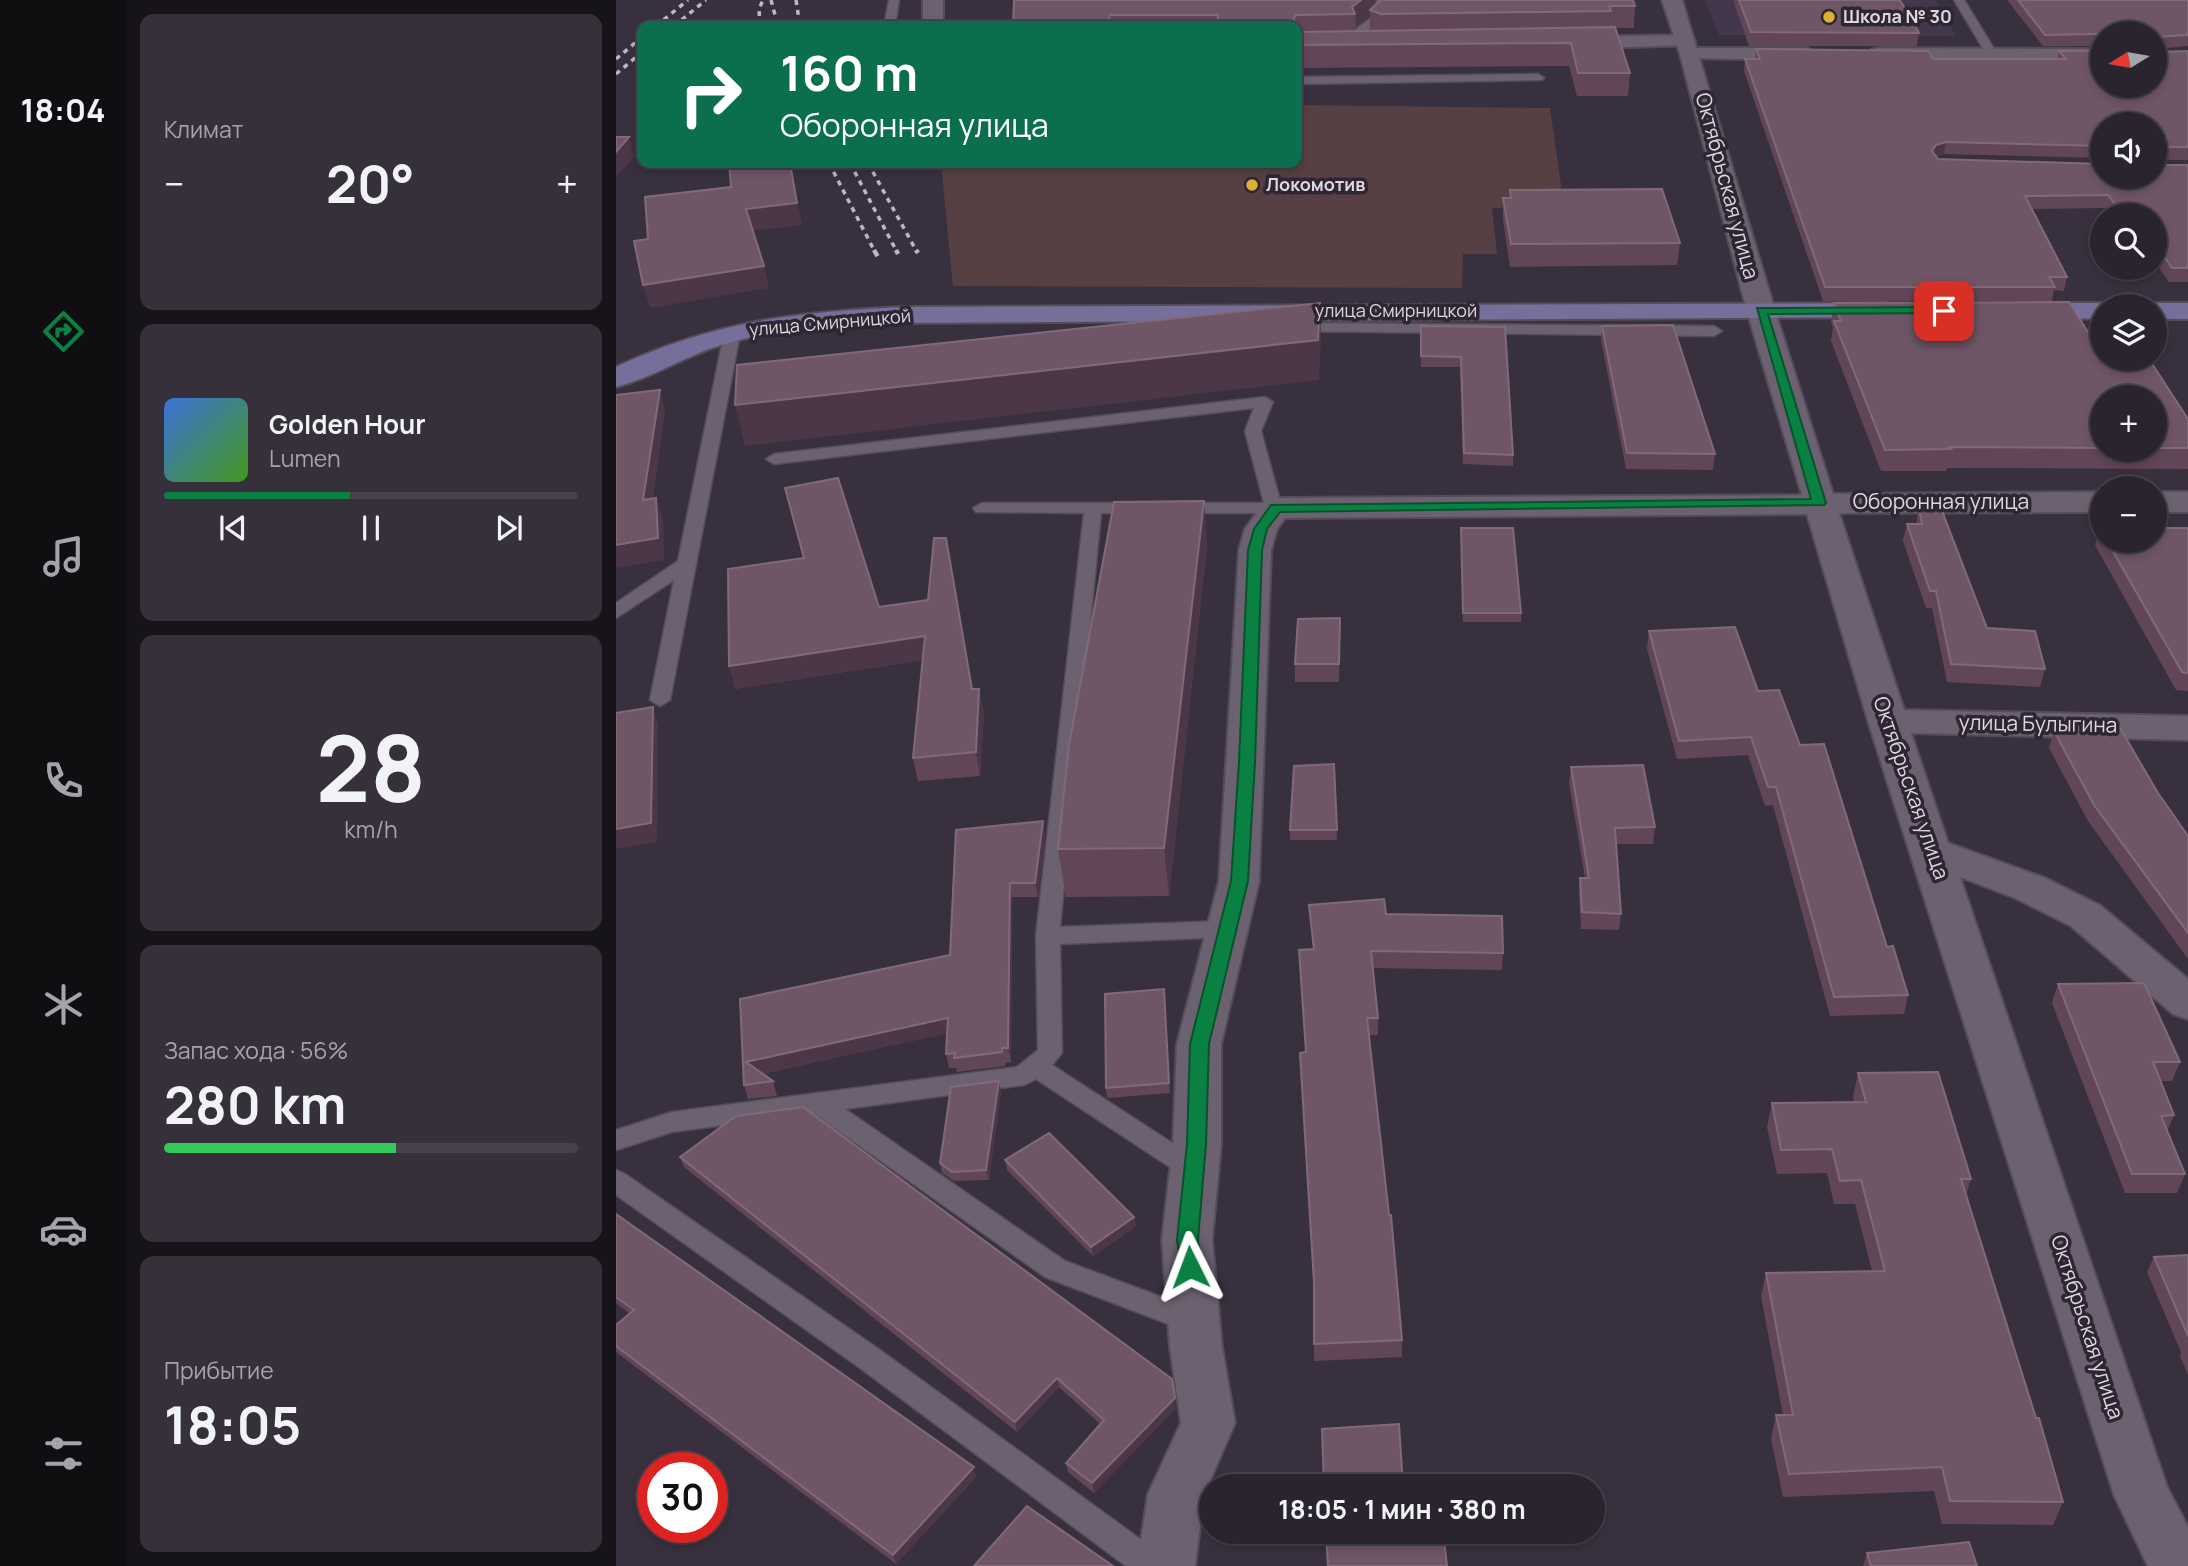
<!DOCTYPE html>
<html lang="ru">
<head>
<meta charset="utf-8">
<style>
  :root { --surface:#2a242e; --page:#36303a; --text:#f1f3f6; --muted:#a5a4aa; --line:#46414a; --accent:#0b8043 }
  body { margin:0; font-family:Manrope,sans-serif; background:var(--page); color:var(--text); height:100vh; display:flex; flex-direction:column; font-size:26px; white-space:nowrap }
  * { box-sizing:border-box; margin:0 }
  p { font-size:23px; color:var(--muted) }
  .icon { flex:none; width:38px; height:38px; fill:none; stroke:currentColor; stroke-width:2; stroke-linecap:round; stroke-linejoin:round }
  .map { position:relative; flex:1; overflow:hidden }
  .panel { display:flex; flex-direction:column; gap:14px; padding:14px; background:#171419; width:490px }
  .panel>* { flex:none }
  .top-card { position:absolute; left:21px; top:21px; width:665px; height:147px; border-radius:14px; box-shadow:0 4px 10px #0003,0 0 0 2px var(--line); background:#0b6e4f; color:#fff; overflow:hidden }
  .needle { width:46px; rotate:259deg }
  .tools { position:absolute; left:1474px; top:21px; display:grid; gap:14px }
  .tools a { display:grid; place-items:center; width:77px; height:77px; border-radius:50%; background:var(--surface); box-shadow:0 4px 10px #0003,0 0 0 2px var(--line); font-size:35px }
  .speed { position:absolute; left:21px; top:1452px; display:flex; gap:14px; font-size:35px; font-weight:700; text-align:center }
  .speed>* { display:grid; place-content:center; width:91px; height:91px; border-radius:50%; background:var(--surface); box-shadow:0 4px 10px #0003,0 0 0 2px var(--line); line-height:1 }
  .speed .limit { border:10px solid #d22; background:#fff; color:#111 }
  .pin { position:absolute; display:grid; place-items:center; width:60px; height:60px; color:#fff; margin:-30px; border-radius:14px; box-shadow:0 4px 10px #0006 }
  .me { position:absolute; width:77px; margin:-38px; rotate:357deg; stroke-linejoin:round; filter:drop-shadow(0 0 5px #0008) }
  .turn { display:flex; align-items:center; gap:24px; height:147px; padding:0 28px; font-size:32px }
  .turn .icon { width:91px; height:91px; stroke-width:2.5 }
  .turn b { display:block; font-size:49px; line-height:60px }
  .big { font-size:52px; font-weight:700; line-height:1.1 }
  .panel .tile { flex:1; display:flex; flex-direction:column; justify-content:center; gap:10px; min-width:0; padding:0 24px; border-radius:14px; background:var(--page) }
  .panel .dial { align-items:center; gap:0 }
  .dial b { font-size:91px; line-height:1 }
  .song { display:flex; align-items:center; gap:21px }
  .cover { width:84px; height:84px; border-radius:10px; background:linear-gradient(135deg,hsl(220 70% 55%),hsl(100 70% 35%)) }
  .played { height:7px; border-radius:4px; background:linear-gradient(90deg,var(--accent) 45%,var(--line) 45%) }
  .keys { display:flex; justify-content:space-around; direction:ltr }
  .heat { display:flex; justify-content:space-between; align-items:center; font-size:38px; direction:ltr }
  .charge { height:10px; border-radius:5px; background:linear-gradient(90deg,#34c759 56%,var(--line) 0) }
  .trip { position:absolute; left:583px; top:1474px; width:406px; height:70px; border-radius:35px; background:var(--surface); box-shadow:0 4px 10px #0003,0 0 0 2px var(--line); font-weight:700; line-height:70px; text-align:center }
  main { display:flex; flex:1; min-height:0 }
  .tab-bar { display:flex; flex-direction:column; width:126px; justify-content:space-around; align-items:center; background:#110e12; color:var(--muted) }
  .tab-bar .icon { width:49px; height:49px }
  .tab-bar .active { color:var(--accent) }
  .tab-bar b { font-size:32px; color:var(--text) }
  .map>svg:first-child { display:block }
  .built { fill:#43374b }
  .green { fill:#574044 }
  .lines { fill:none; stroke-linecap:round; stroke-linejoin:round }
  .service-casing { stroke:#544d59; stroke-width:3 }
  .minor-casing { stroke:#544d59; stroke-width:4 }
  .secondary-casing { stroke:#544d59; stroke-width:4 }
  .primary-casing { stroke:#544d59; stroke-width:4 }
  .service { fill:#6b6171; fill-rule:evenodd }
  .minor { fill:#6b6171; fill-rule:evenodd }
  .secondary { fill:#6b6171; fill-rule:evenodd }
  .primary { fill:#756f9a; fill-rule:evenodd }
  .rail-far1 { stroke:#bdb8c2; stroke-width:3.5; stroke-dasharray:5 5; stroke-linecap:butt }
  .rail { stroke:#bdb8c2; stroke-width:4.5; stroke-dasharray:7 7; stroke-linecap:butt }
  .wall { fill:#614658; fill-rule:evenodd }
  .shaded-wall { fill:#4b3748 }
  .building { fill:#6e5667; stroke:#806a7a; stroke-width:2; fill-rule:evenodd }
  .route { fill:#0b8043; stroke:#07532c; stroke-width:2 }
  .poi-dot { fill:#dbb233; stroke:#2e2633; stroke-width:2.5 }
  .labels { text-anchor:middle; stroke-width:7; stroke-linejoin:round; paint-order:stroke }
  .far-poi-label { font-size:18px; font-weight:bold; fill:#dcd7e0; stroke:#2e2633; text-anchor:start }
  .far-street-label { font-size:18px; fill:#dcd7e0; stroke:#2e2633 }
  .street-label { font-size:21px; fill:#dcd7e0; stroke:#2e2633 }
</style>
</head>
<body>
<main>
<nav class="tab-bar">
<b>18:04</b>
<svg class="icon active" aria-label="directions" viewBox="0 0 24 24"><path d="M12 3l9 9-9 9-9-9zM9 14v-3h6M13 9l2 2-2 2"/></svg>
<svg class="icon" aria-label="music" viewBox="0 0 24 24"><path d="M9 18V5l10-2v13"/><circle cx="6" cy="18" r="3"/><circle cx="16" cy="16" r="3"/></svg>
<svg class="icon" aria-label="phone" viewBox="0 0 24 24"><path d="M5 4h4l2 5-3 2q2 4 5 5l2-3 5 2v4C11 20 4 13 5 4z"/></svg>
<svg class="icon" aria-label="climate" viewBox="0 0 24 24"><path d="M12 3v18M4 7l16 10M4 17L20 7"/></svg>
<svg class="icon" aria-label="car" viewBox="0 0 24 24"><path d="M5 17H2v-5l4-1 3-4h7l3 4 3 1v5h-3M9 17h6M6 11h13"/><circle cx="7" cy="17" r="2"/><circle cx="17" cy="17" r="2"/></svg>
<svg class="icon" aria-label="filters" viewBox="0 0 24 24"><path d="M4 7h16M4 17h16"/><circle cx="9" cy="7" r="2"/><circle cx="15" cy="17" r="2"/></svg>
</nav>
<section class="panel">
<div class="tile"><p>Климат</p>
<div class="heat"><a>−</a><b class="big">20°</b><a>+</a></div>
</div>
<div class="tile">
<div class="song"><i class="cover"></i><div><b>Golden Hour</b><p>Lumen</p></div></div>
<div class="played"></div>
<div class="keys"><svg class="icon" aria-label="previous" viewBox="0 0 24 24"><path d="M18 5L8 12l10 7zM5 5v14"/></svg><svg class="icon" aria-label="pause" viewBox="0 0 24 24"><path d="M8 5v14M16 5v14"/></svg><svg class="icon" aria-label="next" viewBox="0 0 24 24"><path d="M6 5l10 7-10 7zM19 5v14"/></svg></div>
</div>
<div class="tile dial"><b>28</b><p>km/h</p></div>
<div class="tile"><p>Запас хода · 56%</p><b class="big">280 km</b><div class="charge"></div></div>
<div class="tile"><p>Прибытие</p><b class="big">18:05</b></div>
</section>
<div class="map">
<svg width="1572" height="1566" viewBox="0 0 1572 1566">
  <rect width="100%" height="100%" fill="#38303e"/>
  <polygon class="built" points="1089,0 1319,0 1340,36 1103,35"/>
  <polygon class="green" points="681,105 934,108 948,207 876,208 881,254 847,254 846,288 337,286 325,163 681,163"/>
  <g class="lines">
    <defs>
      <g id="service">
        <polygon points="273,0 283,0 279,26 268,26"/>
        <polygon points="761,0 771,0 767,17 751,31 753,35 770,41 770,45 744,39 739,30 757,16"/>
        <polygon points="1338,0 1348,0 1382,55 1380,57 1372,57"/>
        <polygon points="922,74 928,78 926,80 681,84 681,77"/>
        <polygon points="676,323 1098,326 1106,331 1098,336 671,331 671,325"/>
        <polygon points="116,329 124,334 54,700 44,706 34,700 58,580 0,618 0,603 62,561 108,334"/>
        <polygon points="649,397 657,402 645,431 663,497 669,508 660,513 561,513 552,508 561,503 648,503 629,431 638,408 158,464 150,459 158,454"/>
        <polygon points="366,503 526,503 535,508 526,513 485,513 444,927 610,921 618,923 621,929 618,935 610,937 444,944 446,1053 436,1065 587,1163 591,1170 587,1177 578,1180 569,1177 420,1079 408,1085 229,1109 449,1261 586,1312 590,1321 586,1330 576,1333 429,1277 197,1113 56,1132 0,1150 0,1130 56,1112 401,1067 422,1050 420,936 468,513 360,512 357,508"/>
        <polygon points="0,1170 9,1174 264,1350 546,1555 551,1566 510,1566 244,1368 0,1195"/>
      </g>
      <g id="minor">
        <rect x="307" y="0" width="20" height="26"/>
        <polygon points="1069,35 1076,37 1079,41 1076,45 953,49 943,43 953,37"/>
        <polygon points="1074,48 1191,48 1201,54 1191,60 1067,58 1064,54 1067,50"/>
        <polygon points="1262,48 1486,49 1486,61 1255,58 1252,54 1255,50"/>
        <polygon points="1145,303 1155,305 1159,311 1217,494 1486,492 1486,512 1223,513 1288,710 1572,716 1572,740 1295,733 1332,843 1429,878 1485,906 1572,979 1572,1019 1557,1014 1455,926 1399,898 1344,877 1551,1487 1572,1527 1572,1566 1532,1566 1498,1495 1252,721 1191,514 669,518 661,529 655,550 643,881 605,1044 605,1144 596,1240 606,1347 619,1423 588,1494 579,1566 521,1566 532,1494 565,1423 554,1347 546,1240 557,1144 561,1044 603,881 623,550 629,529 649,501 660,498 1186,495 1131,311 1135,305"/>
        <rect x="1538" y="492" width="34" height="20"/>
      </g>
      <polygon id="secondary" points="1046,0 1066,0 1159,311 1155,317 1135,317 1131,311 1064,54"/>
      <g id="primary">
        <path d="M1269 303 1279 305 1283 311 1279 317 287 323C226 326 164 327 105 345 69 356 36 378 0 387V367C99 321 180 312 287 307Z"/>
        <polygon points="1406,303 1486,303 1496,306 1486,306 1486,319 1396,317 1392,311 1396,305"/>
        <polygon points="1538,303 1572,303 1572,319 1538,319 1538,306 1528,306"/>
      </g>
    </defs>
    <use href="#service" class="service-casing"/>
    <use href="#minor" class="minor-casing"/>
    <use href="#secondary" class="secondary-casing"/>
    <use href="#primary" class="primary-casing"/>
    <use href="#service" class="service"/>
    <use href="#minor" class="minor"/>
    <use href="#secondary" class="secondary"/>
    <use href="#primary" class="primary"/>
    <g class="rail-far1">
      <polyline points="155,0 162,26"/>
      <polyline points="180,0 184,26"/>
      <polyline points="40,26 72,0"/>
      <polyline points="58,26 90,0"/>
      <polyline points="144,26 143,9 147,0"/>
      <polyline points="0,59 26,37"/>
      <polyline points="0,74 26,52"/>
      <polyline points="213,163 259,252"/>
      <polyline points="234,163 281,252"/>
      <polyline points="252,163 301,252"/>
    </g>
    <g class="rail">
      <polyline points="258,250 262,257"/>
      <polyline points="280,250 282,254"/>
      <polyline points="300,250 302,253"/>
    </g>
  </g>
  <g class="wall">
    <path d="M398 0 758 6H1019L1018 28H1000L1014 73 1012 96H961L953 66 681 68V26H397ZM754 15V31H740V27Z"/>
    <polygon points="1117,0 1284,0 1303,33 1301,46 1133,46"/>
    <path d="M1391 0H1572V46L1540 49 1541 52 1572 51V160H1539V165H1572V282H1553L1538 261V215H1494L1489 208 1416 209 1451 277 1448 291 1438 290 1436 301H1207L1128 71 1129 59H1139L1140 49 1317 59H1442L1443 51 1486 86 1538 33H1486V46H1427ZM1486 124 1538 177 1322 159 1320 157 1328 154 1486 158Z"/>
    <polygon points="894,190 1064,243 1061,265 894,267 887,220 887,198 894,198"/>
    <path d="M1453 302 1477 340H1486V359H1533L1572 419V448H1571H1572V469L1331 468 1330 471H1265L1215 341 1217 327 1215 323 1218 303ZM1486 397H1538V450H1486Z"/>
    <polygon points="805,326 889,327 897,455 897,466 847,464 844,367 805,367"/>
    <polygon points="986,326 1099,454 1097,470 1010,469 985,340"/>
    <polygon points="169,488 263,607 356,689 368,712 364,776 302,781 297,758 307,660 119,689 187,558"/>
    <polygon points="1303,509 1371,628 1429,669 1424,687 1331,682 1316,608 1310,608 1287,541 1291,524 1300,524"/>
    <polygon points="1484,528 1486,528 1486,541 1538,541 1572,528 1572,691 1560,690 1479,545"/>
    <polygon points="845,537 905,613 905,622 847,622"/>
    <polygon points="591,545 553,896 450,897 442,849"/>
    <polygon points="724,618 723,682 679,682 679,664"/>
    <polygon points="1033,631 1142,691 1184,745 1292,995 1288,1014 1214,1016 1157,805 1149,806 1132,755 1061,759 1031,649"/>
    <polygon points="1438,731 1542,793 1572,836 1572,959 1472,821 1433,748"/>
    <polygon points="718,764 721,840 674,840 674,830"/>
    <polygon points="955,767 1039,827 1037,844 1000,844 1005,914 1003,930 965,929 963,895 964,878 969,878 953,783"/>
    <polygon points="429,835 422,897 396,897 395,1062 389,1063 389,1066 341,1072 340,1068 333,1068 330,1054 331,1033 146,1074 157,1081 161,1096 132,1099 128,1085 124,999 334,955"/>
    <polygon points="693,905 770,914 887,953 886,970 756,968 762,1018 762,1035 753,1035 786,1340 786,1357 698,1361 697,949"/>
    <polygon points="1442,984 1564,1062 1556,1081 1545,1081 1558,1115 1551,1132 1569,1174 1561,1193 1509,1193 1436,1003"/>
    <polygon points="548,989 554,1093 491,1098 490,1088"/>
    <polygon points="1242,1073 1355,1179 1350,1195 1420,1418 1447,1502 1437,1525 1326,1524 1318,1491 1167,1497 1155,1439 1160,1415 1167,1415 1145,1296 1150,1273 1256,1271 1239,1204 1218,1204 1211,1173 1161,1174 1151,1127 1156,1103 1238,1102 1237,1097"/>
    <polygon points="383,1081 385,1091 373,1180 338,1181 326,1173 324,1163"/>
    <polygon points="64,1157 560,1408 478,1493 452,1472 450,1463 484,1424 443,1387 401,1432 68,1167"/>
    <polygon points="389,1160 518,1217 520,1226 477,1256 391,1170"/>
    <polygon points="0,1214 360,1477 280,1564 0,1352 0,1325 14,1314 0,1303"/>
    <polygon points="1572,1255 1572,1375 1564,1356 1565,1352 1531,1272 1538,1257"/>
    <polygon points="1251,1553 1361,1566 1247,1566"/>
  </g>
  <g class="shaded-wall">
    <polygon points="745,0 760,0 756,10 754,10 754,15 740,27 739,14 736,7"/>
    <polygon points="13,137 18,157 0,177 0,152"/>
    <polygon points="1330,142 1328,154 1318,157 1316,151 1320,145"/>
    <polygon points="174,163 186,225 135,231 130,209"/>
    <polygon points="148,266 153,288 34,308 27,285"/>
    <polygon points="704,303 705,342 703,380 129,446 119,405"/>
    <polygon points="44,390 49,411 34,522 27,500"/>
    <polygon points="40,498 47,520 48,560 0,568 0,545"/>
    <polygon points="588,501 591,545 553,896 548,848"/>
    <polygon points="309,636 313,659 119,689 113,666"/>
    <polygon points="363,689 368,712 364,776 360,752"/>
    <polygon points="37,707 42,725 41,842 0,849 0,829"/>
    <polygon points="427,821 429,835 422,897 419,883"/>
    <polygon points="394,883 396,897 395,1062 392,1048"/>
    <polygon points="332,1018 335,1033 134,1076 130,1062"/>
    <polygon points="383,1081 385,1091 373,1180 370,1170"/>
    <polygon points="518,1217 520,1226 477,1256 475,1247"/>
    <polygon points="441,1378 443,1387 401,1432 399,1422"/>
    <polygon points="559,1398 560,1408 478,1493 476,1483"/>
    <polygon points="358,1467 360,1477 280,1564 277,1555"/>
  </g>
  <g class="building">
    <polygon points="398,0 745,0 736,7 739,14 680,15 678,18 679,26 601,26 602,15 494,15 491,26 397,26"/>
    <polygon points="765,0 1017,0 1019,6 993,6 995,11 765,14 754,10"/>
    <polygon points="1123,0 1284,0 1303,33 1135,32"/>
    <path d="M1402 0H1572V35L1538 37 1541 52 1572 51V147H1539V165H1572V268H1556L1538 242V215H1507L1492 195 1409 196 1451 277H1433L1439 287H1209L1129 59H1144L1140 49 1312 51 1317 59H1450L1443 51H1486V86H1538V33L1429 35ZM1486 124H1538V177H1486V164L1322 159 1316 151 1320 145 1330 142 1486 146Z"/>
    <polygon points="999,27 1014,73 962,73 955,43 681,45 681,32"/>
    <polygon points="0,137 13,137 0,152"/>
    <polygon points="113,163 174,163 181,203 130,209 148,266 27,285 18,241 32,239 29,197 115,187"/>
    <polygon points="1046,189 1064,243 895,244 887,198 895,198 894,190"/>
    <polygon points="1453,302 1477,340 1486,340 1486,359 1533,359 1572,419 1572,448 1538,448 1538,397 1486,397 1486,448 1333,447 1335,449 1269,450 1218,321 1225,321 1218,303"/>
    <polygon points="704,303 702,340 119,405 121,365"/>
    <polygon points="1057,325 1099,454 1011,453 986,326"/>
    <polygon points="805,326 889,327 897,455 848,453 845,357 805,356"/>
    <polygon points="44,390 27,500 40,498 42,538 0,545 0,395"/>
    <polygon points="222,478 263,607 312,600 318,538 330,538 356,689 363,689 360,752 297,758 309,636 113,666 112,569 188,558 169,488"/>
    <polygon points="588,501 548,848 442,849 453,745 498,502"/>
    <polygon points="1323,503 1371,628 1419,631 1429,669 1335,664 1320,591 1314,591 1291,524 1306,524 1303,509"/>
    <polygon points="845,528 897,528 905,613 847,613"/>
    <polygon points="1538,528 1572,528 1572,673 1566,672 1491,541 1538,541"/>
    <polygon points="724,618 723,664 679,664 682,619"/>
    <polygon points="1119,627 1142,691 1163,690 1184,745 1208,744 1271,947 1277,946 1292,995 1218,997 1160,787 1152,787 1135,737 1063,741 1033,631"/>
    <polygon points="37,707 35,823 0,829 0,713"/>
    <polygon points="1504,728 1542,793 1572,836 1572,933 1478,805 1438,731"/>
    <polygon points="718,764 721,830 674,830 678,766"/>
    <polygon points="1027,765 1039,827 999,828 1005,914 966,912 964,878 973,878 955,767"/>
    <polygon points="427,821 419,883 394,883 392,1048 386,1048 386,1052 338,1058 339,1053 330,1054 332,1018 130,1062 157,1081 128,1085 124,999 334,955 340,830"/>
    <polygon points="768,899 770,914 886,916 887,953 755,951 762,1018 751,1018 773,1215 775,1215 786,1340 698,1344 698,1283 684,1053 690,1052 683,950 698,949 693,905"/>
    <polygon points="1528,983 1564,1062 1537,1062 1558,1115 1545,1116 1569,1174 1516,1174 1442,984"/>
    <polygon points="548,989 553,1083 490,1088 489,994"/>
    <polygon points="1322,1072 1355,1179 1345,1179 1420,1418 1423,1418 1447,1502 1334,1501 1326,1467 1173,1474 1160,1415 1177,1415 1150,1273 1269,1271 1245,1180 1224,1181 1216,1149 1165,1150 1156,1103 1250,1102 1242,1073"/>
    <polygon points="383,1081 370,1170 336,1172 324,1163 335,1087"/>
    <polygon points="187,1107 556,1379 559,1398 476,1483 450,1463 488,1420 441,1378 399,1422 64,1157 120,1116"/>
    <polygon points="433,1133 518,1217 475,1247 389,1160"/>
    <polygon points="0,1214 358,1467 277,1555 0,1346 0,1325 18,1310 0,1297"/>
    <polygon points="1572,1255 1572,1336 1538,1257"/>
    <polygon points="783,1424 787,1486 708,1486 706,1429"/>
    <polygon points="411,1506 497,1566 358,1566"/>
    <polygon points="710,1531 790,1531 790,1533 827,1531 831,1566 712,1566"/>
    <polygon points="1353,1542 1361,1566 1255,1566 1251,1553"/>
  </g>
  <polygon class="route" points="1328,307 1334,311 1332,313 1152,314 1210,503 1208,505 664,512 651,529 646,550 639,762 632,881 593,1044 590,1144 582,1240 584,1267 581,1273 574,1275 566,1273 561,1240 571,1144 574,1044 615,881 623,762 632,550 638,529 655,505 1195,499 1141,308"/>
  <g class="poi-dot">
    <circle cx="1213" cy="17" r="7"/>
    <circle cx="636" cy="185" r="7"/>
  </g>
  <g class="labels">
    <g class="far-poi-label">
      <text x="1227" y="23">Школа № 30</text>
      <text x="650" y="191">Локомотив</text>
    </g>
    <g class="far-street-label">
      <text x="780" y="317">улица Смирницкой</text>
      <text transform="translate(214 323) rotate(-5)" y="6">улица Смирницкой</text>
    </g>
    <g class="street-label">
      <text transform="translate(1111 186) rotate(75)" y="7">Октябрьская улица</text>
      <text x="1325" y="509">Оборонная улица</text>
      <text transform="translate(1422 724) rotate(1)" y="7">улица Булыгина</text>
      <text transform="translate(1295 788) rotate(71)" y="7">Октябрьская улица</text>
      <text transform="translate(1471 1327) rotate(72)" y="7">Октябрьская улица</text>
    </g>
  </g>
</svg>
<div class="tools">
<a><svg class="needle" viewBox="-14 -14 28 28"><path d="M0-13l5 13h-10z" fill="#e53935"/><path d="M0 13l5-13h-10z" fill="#a5a4aa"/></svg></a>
<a><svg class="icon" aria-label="sound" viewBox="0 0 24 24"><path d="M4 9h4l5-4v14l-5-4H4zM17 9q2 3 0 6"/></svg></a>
<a><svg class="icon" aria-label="search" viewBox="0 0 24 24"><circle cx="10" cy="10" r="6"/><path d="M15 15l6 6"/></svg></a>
<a><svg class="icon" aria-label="layers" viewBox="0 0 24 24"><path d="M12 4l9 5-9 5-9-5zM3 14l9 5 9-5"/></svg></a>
<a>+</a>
<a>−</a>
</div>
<div class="speed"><div class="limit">30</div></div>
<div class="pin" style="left:1328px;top:311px;background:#d93025"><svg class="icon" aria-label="arrive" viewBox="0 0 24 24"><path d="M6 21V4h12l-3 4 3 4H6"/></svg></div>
<svg class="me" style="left:574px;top:1267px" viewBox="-20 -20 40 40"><path d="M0-17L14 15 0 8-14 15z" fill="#0b8043" stroke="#fff" stroke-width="4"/></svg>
<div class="trip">18:05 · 1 мин · 380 m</div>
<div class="top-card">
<div class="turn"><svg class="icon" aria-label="right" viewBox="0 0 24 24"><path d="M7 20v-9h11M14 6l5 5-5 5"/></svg><div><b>160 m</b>Оборонная улица</div></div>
</div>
</div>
</main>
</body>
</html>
